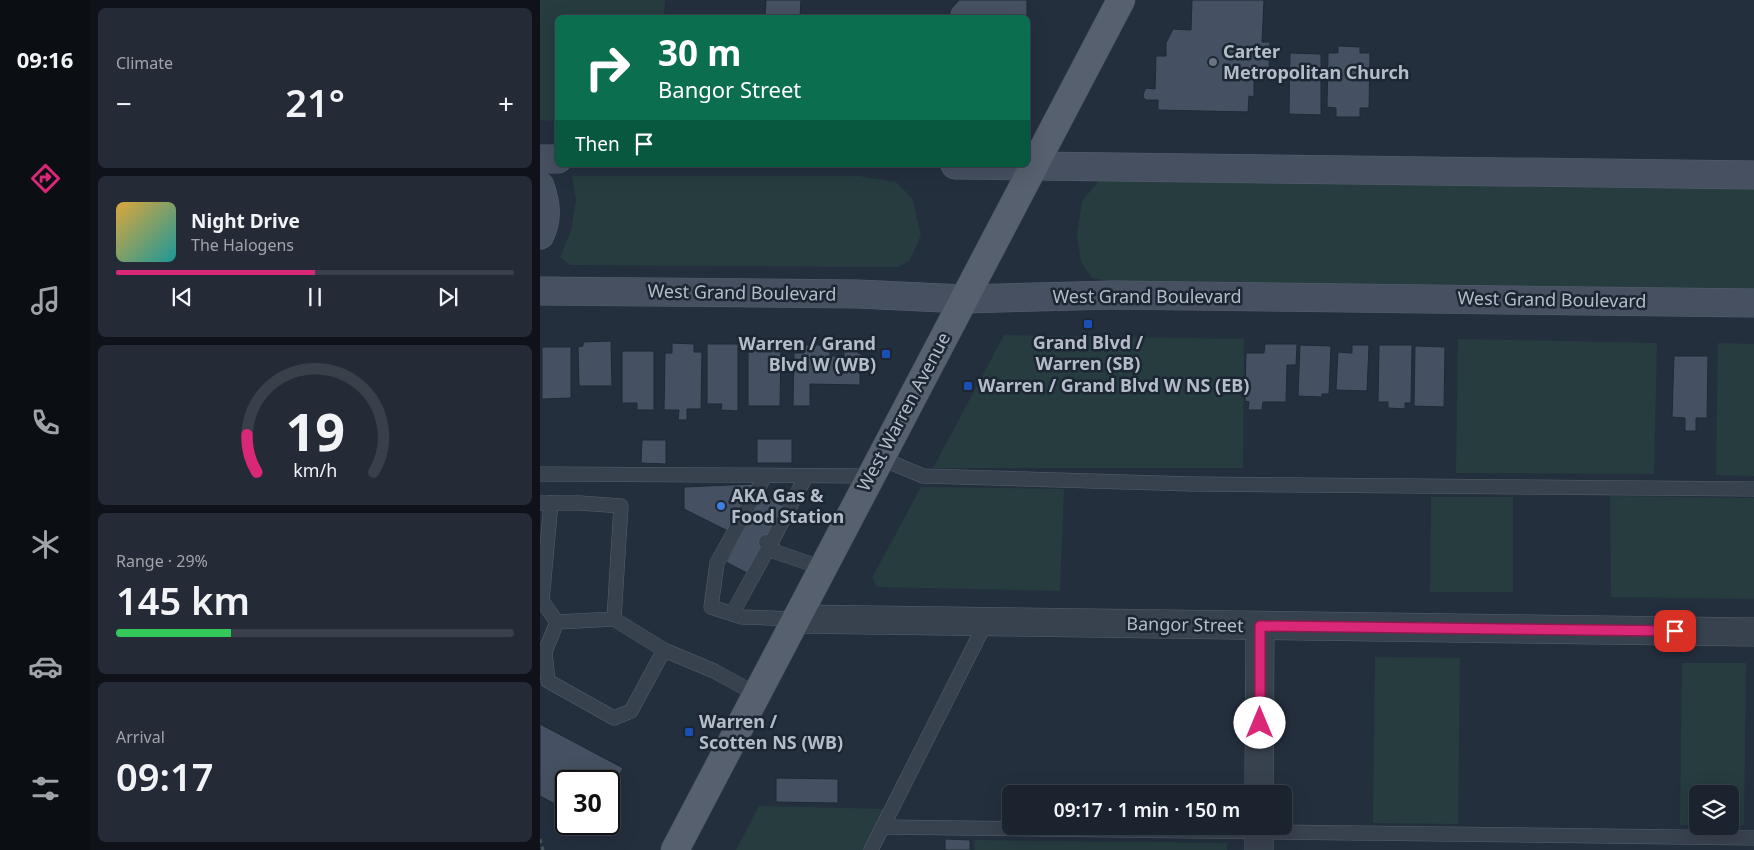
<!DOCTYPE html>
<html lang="en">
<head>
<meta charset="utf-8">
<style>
  :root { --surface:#1b232e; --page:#242b36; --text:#f1f3f6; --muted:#a0a4aa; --line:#39404a; --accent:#db2777 }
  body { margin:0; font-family:"Noto Sans",sans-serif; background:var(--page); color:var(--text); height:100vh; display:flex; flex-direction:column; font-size:19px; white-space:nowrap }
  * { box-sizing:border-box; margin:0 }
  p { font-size:16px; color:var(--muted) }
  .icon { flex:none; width:28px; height:28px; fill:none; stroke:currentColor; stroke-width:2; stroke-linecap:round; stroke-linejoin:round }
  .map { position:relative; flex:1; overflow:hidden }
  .details { display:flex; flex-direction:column; gap:8px; padding:8px; background:#0f1319; width:450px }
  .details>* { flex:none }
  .guide { position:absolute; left:15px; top:15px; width:475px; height:152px; border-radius:8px; box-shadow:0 5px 20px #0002,0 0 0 1px var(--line); background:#0b6e4f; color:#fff; overflow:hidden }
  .tools { position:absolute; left:1149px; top:785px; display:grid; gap:10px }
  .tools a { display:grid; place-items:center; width:50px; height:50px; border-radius:8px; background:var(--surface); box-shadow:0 5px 20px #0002,0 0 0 1px var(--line); font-size:25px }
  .speed { position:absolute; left:15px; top:770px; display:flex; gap:10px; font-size:25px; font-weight:700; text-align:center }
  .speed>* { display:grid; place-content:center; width:65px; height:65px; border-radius:50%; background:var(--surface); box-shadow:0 5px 20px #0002,0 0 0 1px var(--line); line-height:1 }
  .speed .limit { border:2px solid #111; border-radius:8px; background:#fff; color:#111 }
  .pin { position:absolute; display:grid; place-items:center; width:42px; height:42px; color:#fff; margin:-21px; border-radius:10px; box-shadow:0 2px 8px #0006 }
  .me { position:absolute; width:55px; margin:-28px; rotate:0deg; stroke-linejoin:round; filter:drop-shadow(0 0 4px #0008) }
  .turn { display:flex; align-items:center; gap:18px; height:105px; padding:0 20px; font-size:22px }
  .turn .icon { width:65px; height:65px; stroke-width:2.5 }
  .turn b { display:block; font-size:35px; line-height:42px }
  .then { display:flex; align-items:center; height:48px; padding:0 20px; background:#0003; gap:10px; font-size:19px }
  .big { font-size:38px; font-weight:600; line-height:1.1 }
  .details .card { flex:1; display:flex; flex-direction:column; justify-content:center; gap:8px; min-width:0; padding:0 18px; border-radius:8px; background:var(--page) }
  .details .dial { align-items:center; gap:0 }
  .dial svg { height:130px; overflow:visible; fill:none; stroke:var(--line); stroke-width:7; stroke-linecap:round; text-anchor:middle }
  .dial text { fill:var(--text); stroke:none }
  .song { display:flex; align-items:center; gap:15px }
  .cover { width:60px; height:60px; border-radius:8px; background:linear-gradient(135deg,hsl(40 70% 55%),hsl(180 70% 35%)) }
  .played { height:5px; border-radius:2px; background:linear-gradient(90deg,var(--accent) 50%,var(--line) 50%) }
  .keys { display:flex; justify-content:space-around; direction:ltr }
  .heat { display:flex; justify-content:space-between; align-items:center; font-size:28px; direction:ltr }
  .charge { height:8px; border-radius:4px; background:linear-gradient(90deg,#34c759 29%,var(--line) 0) }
  .trip { position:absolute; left:462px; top:785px; width:290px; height:50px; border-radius:8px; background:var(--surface); box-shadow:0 5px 20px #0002,0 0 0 1px var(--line); font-weight:600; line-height:50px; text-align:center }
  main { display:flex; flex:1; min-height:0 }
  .tab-bar { display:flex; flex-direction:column; width:90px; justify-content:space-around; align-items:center; background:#0b0e12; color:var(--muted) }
  .tab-bar .icon { width:35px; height:35px }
  .tab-bar .current { color:var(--accent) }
  .tab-bar b { font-size:22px; color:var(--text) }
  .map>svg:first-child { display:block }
  .grass { fill:#263c3f }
  .building { fill:#455162; stroke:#1f2835 }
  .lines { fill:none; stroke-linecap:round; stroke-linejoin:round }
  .service-casing { stroke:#565f6c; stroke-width:15 }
  .minor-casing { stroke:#565f6c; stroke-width:29 }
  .secondary-casing { stroke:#565f6c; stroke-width:29 }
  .primary-casing { stroke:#414a57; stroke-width:29 }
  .path { stroke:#44595c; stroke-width:3; stroke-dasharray:4 4; stroke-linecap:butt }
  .service { stroke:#38414e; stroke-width:14 }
  .minor { stroke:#38414e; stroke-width:28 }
  .secondary { stroke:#465061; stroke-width:28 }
  .primary { stroke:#56606e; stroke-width:28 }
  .route-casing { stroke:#8e194d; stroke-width:12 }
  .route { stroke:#db2777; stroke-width:9 }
  .worship-dot { fill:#6b7280; stroke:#1d2633; stroke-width:2 }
  .transit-dot { fill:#1a4fb4; stroke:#1d2633; stroke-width:2 }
  .shop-dot { fill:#3f7fe0; stroke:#1d2633; stroke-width:2 }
  .labels { text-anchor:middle; stroke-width:5; stroke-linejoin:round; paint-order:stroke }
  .poi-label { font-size:18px; font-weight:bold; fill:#b4bcc9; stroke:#1d2633; text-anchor:start }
  .street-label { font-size:18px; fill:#b4bcc9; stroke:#1d2633 }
</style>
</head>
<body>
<main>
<nav class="tab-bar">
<b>09:16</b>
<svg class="icon current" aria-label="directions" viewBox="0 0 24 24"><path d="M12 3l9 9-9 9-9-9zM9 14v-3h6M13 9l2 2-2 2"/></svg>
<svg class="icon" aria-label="music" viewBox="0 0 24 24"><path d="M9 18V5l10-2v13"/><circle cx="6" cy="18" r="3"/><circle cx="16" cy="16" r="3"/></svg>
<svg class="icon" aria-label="phone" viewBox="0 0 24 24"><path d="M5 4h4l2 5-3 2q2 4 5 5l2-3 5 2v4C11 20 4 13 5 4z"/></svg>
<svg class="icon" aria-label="climate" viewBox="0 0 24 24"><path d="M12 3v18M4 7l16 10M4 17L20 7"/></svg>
<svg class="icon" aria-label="car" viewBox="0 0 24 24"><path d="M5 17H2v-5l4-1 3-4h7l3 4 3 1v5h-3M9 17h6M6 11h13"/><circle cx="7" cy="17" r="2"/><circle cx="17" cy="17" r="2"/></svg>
<svg class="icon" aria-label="filters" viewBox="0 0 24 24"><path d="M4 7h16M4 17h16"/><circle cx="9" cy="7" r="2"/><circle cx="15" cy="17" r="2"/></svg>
</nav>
<section class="details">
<div class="card"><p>Climate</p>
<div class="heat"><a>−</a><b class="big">21°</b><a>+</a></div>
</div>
<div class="card">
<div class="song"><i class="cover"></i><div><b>Night Drive</b><p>The Halogens</p></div></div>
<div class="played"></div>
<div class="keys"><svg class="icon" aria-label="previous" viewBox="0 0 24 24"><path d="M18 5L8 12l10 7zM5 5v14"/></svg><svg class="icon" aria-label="pause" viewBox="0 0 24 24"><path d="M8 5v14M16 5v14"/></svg><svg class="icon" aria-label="next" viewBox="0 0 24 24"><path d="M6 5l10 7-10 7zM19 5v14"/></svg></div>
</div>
<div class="card dial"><svg viewBox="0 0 100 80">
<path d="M14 69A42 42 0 1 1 86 69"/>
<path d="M14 69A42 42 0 0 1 8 46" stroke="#db2777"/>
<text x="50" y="56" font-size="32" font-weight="700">19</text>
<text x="50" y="72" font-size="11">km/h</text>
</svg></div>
<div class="card"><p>Range · 29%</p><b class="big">145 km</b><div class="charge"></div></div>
<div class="card"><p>Arrival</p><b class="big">09:17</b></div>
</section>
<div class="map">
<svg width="1214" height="850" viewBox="0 0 1214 850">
  <rect width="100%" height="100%" fill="#242f3e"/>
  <g class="grass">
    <polygon points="0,0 125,0 124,17 18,18 17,121 0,120"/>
    <polygon points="32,176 319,176 356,182 372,198 381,235 370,260 359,267 30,265 20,257 31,231 36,200"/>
    <polygon points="559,181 1214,189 1214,294 581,283 552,278 541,262 537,234 542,201"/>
    <polygon points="464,335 704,339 703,468 393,468"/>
    <polygon points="918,339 1117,343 1114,474 916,473"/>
    <polygon points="1178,343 1214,344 1214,476 1176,475"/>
    <polygon points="381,487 524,489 520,591 337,587 332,578"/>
    <polygon points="1070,496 1214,498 1214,599 1071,597"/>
    <polygon points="891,497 973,497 973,592 890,592"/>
    <polygon points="835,657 920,658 918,824 833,823"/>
    <polygon points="1142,663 1206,663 1204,825 1190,825 1190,794 1158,794 1157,825 1140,825"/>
    <polygon points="219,806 345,809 324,850 196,850"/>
    <polygon points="435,840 687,843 687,850 434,850"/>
  </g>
  <g class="building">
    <polygon points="226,0 261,0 260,18 225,18"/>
    <polygon points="419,0 487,0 487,18 405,18 409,16 411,9"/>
    <polygon points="652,0 724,0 722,42 730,42 729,69 714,69 714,97 709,96 708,112 618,110 618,100 606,100 603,97 604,92 606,88 615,89 616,56 626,56 626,43 633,29 651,30"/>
    <polygon points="798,46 820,47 820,53 830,53 829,108 820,108 820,117 796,117 796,108 787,107 788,53 798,53"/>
    <polygon points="750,53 781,54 781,115 749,114"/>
    <polygon points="71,341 72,386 39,386 38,347 43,346 43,342"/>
    <polygon points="132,343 154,344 154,352 162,352 161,409 147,409 147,420 138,420 139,410 124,410 125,353 132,353"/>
    <polygon points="167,344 198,344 198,411 181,410 182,404 167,404"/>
    <polygon points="725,344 757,344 756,365 747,365 746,402 723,402 722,410 708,410 709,402 705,401 706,353 724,353"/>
    <polygon points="264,345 290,345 290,356 304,356 304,345 317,345 317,352 324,356 322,363 320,363 320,385 270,384 270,406 253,406 254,353 264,353"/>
    <polygon points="760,345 791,346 789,394 782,394 782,397 758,396"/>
    <polygon points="812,345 829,345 827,391 796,390 798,352 812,353"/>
    <polygon points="839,345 872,345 871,403 865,403 865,409 848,408 848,402 838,402"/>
    <polygon points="213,346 241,346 240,406 208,406 208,352 213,352"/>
    <polygon points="875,346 905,347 904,407 874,406"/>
    <polygon points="2,347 31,347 31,398 2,399"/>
    <polygon points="82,351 114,351 114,410 97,410 97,403 82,403"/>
    <polygon points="1134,356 1168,356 1167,418 1156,418 1156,431 1145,431 1145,418 1132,417"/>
    <rect x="217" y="439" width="35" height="24"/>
    <polygon points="102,440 126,440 126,464 101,463"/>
    <polygon points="214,484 190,532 144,509 144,487"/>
    <polygon points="222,494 245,507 209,574 186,562"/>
    <polygon points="0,724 83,768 69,794 69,781 26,781 26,810 0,796"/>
    <polygon points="236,778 298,779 298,803 236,802"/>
    <polygon points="405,839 430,840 430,850 405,850"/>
  </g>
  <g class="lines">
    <defs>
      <g id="service">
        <polyline points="340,458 383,476 652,484 1214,489"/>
        <polyline points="0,474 330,476"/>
        <polyline points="225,476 177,563 171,607 202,617 256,619"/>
        <polyline points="266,476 230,545 236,552 283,568"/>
        <polyline points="0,503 11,503 2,601 17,622"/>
        <polyline points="11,503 40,503 81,506 74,619"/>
        <polyline points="192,614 230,545 226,542"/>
        <polyline points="124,650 91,711 74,718 8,681 5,652 17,622 74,619 124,650 174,671 216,694"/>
        <polyline points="343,827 1214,838"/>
        <polyline points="331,850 446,622"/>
      </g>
      <g id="minor">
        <polyline points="256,619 1214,632"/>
        <polyline points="719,794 720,626"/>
        <polyline points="719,850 719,826"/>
      </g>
      <g id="secondary">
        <polyline points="0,159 18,159"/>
        <polyline points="415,165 1214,175"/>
        <path d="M0 186C6 203 8 218 0 235"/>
        <polyline points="0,291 318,294 424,299 573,295 1214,303"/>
      </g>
      <polyline id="primary" points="135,850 581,0"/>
    </defs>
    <use href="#service" class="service-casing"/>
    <use href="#minor" class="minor-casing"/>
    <use href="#secondary" class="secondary-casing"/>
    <use href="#primary" class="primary-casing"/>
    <polyline class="path" points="0,839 3,850"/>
    <use href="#service" class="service"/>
    <use href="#minor" class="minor"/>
    <use href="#secondary" class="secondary"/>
    <use href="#primary" class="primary"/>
  </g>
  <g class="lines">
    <defs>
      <polyline id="route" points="720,723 720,626 1135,631"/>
    </defs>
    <use href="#route" class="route-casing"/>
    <use href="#route" class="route"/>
  </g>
  <circle class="worship-dot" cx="673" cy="62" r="5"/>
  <g class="transit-dot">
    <rect x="543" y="319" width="10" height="10" rx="2.5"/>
    <rect x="341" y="349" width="10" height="10" rx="2.5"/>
    <rect x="423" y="381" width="10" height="10" rx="2.5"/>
    <rect x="144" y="727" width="10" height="10" rx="2.5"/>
  </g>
  <circle class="shop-dot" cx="181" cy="506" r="5"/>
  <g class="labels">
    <g class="poi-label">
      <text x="683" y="58">Carter<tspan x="683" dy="21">Metropolitan Church</tspan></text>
      <text x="548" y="349" text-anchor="middle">Grand Blvd /<tspan x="548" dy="21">Warren (SB)</tspan></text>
      <text x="336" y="350" text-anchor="end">Warren / Grand<tspan x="336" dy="21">Blvd W (WB)</tspan></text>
      <text x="438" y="392">Warren / Grand Blvd W NS (EB)</text>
      <text x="191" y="502">AKA Gas &amp;<tspan x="191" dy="21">Food Station</tspan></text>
      <text x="159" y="728">Warren /<tspan x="159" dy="21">Scotten NS (WB)</tspan></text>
    </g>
    <g class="street-label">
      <text transform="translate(202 293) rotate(1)" y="6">West Grand Boulevard</text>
      <text x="607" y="303">West Grand Boulevard</text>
      <text transform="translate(1012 300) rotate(1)" y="6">West Grand Boulevard</text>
      <text transform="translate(364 412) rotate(-62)" y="6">West Warren Avenue</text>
      <text transform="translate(645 625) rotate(1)" y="6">Bangor Street</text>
    </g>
  </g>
</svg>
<div class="tools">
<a><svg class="icon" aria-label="layers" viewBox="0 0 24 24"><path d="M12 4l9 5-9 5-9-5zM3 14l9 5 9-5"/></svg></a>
</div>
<div class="speed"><div class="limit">30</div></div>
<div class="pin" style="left:1135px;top:631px;background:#d93025"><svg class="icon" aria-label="arrive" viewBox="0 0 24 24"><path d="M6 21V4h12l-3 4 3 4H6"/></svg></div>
<svg class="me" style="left:720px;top:723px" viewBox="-20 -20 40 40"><circle r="19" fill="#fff"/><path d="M0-13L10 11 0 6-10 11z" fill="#db2777"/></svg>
<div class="trip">09:17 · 1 min · 150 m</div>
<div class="guide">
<div class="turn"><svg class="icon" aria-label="right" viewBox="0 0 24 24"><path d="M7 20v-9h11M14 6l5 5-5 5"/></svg><div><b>30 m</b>Bangor Street</div></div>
<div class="then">Then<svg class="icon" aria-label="arrive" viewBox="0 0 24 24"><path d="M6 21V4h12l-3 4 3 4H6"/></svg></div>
</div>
</div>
</main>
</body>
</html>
